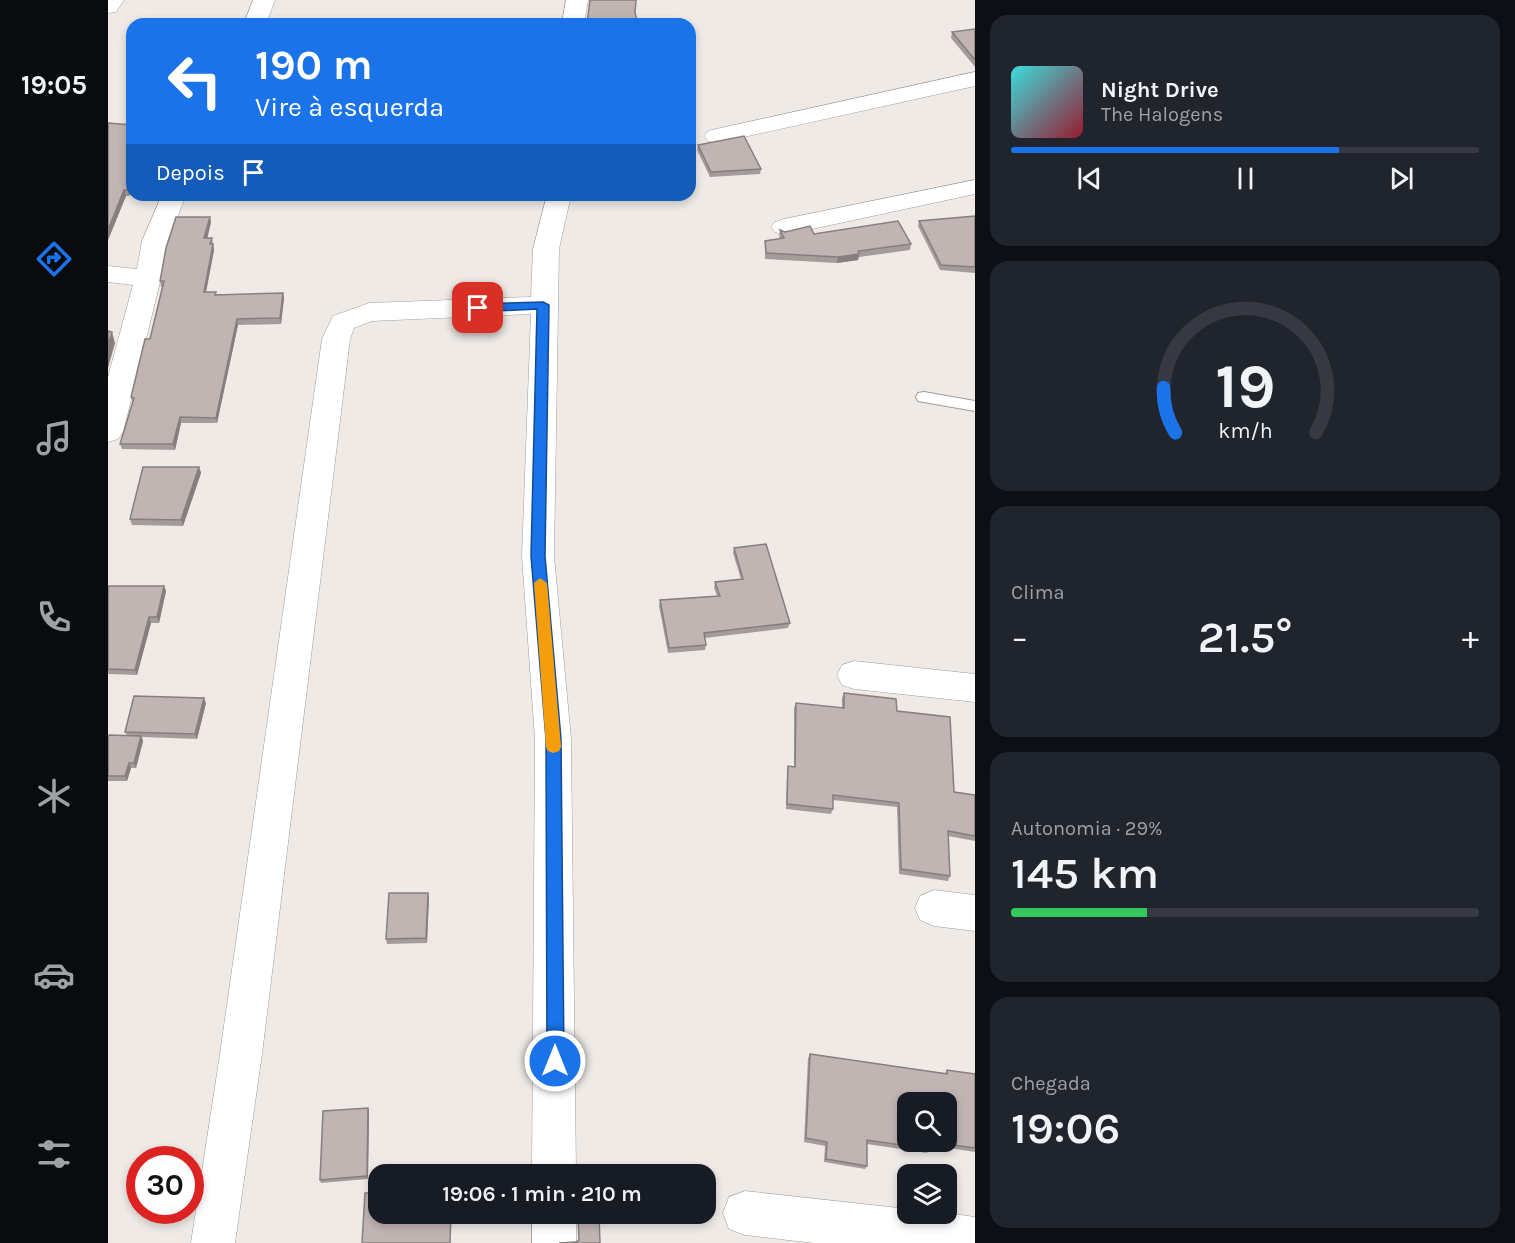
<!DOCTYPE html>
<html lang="pt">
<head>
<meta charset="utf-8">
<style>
  :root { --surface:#171b24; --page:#20242c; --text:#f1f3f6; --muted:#9ea1a6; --line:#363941; --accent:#1a73e8 }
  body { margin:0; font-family:Karla,sans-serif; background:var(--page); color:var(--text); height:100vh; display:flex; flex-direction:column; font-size:22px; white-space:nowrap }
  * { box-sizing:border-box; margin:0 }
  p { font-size:20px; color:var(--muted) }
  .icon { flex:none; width:33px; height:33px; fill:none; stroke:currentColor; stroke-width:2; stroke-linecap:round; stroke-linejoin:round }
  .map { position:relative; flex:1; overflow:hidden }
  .panel { display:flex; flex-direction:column; gap:15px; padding:15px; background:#0d0f14; width:540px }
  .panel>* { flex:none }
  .banner { position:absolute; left:18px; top:18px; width:570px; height:183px; border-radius:18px; box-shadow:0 3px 9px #0003; background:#1a73e8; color:#fff; overflow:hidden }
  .fabs { position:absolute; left:789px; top:1092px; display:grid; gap:12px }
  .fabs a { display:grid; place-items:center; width:60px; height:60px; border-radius:12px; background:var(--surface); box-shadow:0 3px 9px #0003; font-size:30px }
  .speed { position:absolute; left:18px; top:1146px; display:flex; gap:12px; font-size:30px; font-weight:700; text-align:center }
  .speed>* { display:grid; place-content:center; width:78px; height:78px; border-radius:50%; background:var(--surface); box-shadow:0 3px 9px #0003; line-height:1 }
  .speed .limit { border:9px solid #d22; background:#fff; color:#111 }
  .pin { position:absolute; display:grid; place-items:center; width:51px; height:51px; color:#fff; margin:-26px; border-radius:12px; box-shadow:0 3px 9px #0006 }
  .me { position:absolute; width:66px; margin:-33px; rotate:0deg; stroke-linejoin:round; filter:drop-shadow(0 0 4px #0008) }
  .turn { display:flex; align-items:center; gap:21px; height:126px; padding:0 30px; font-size:27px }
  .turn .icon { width:78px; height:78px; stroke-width:2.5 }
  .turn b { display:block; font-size:42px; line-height:51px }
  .then { display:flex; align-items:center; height:57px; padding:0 30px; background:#0003; gap:12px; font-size:22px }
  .big { font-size:45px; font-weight:600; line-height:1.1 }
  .panel .widget { flex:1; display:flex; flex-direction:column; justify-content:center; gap:9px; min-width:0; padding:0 21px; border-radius:18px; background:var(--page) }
  .panel .dial { align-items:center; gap:0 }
  .dial svg { height:156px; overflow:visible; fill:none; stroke:var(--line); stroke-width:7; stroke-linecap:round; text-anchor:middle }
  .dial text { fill:var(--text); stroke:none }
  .song { display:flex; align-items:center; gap:18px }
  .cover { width:72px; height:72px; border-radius:9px; background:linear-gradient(135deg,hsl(180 70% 55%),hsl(350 70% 35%)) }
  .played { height:6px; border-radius:3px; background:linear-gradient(90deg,var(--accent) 70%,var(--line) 70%) }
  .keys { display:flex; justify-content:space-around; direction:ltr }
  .heat { display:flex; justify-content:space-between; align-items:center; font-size:33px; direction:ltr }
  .charge { height:9px; border-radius:4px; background:linear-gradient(90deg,#34c759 29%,var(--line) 0) }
  .trip { position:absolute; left:260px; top:1164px; width:348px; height:60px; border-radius:18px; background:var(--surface); box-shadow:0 3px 9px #0003; font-weight:600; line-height:60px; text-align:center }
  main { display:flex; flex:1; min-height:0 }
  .menu { display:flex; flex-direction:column; width:108px; justify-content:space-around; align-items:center; background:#090b0e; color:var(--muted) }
  .menu .icon { width:42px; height:42px }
  .menu .current { color:var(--accent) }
  .menu b { font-size:27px; color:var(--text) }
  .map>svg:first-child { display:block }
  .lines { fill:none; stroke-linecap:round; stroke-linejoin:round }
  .lane-casing { stroke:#9c9c9c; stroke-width:2 }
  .street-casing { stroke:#9c9c9c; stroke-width:1 }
  .lane { fill:#fff; fill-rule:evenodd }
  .street { fill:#fff; fill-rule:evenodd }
  .wall { fill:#a59c9a }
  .shaded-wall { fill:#867f7d }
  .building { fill:#c0b5b3; stroke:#867f7d; stroke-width:1.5 }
  .route { fill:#1a73e8; stroke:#114b97; stroke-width:1.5 }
  .slow { fill:#f59e0b }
</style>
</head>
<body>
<main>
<nav class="menu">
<b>19:05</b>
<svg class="icon current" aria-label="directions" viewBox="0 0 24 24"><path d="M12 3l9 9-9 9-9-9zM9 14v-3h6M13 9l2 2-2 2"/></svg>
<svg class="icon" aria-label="music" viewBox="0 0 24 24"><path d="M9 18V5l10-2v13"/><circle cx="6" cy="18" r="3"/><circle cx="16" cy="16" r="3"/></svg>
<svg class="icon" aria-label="phone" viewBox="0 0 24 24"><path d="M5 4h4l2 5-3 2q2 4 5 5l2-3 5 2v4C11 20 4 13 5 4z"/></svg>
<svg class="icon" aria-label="climate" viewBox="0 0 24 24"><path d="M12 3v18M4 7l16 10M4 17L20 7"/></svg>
<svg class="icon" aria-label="car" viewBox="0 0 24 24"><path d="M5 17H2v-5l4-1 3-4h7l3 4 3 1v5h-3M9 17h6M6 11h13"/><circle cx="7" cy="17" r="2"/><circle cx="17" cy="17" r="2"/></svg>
<svg class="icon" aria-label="filters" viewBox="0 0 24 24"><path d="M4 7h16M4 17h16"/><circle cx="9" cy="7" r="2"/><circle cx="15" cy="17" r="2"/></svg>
</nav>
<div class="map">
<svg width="867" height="1243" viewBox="0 0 867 1243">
  <rect width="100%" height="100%" fill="#efeae6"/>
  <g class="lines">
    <defs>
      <polygon id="lane" points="816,392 867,401 867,411 810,401 808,397 810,393"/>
      <g id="street">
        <polygon points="0,0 16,0 8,12 0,13"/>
        <polygon points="145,0 167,0 158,24 136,24"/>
        <polygon points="458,0 480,0 476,24 454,24"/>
        <polygon points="867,72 867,86 608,143 600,141 596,136 600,131 608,129"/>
        <polygon points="867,180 867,194 676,235 667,232 663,227 667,222 676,219"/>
        <polygon points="54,195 78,195 60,241 53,278 15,432 10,439 0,442 0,377 25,285 0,282 0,266 29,269 34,241"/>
        <polygon points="439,195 463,195 451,249 446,556 463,739 468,1174 424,1174 427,739 414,556 423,314 264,321 246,328 242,339 154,1054 127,1243 83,1243 112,1054 214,339 225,316 261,303 423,297 425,249"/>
        <polygon points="746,661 867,674 867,702 746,689 734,685 729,675 734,665"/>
        <polygon points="826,890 867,895 867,931 826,926 812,920 807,908 812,896"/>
        <polygon points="637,1191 800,1209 800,1214 838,1213 867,1217 867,1243 706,1243 637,1235 621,1229 615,1213 621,1197"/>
        <rect x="424" y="1214" width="44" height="29"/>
      </g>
    </defs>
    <use href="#lane" class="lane-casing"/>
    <use href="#street" class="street-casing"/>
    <use href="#lane" class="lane"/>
    <use href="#street" class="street"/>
  </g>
  <g class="wall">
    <polygon points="867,29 867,67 843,38 844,32"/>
    <polygon points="0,123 24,125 24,190 21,196 18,196 0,240"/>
    <polygon points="590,145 653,169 652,174 602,177 589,150"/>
    <polygon points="867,216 867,273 832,270 810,226 811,221"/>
    <polygon points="103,222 99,238 104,238 106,250 98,292 108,292 108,294 176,298 173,324 130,325 109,423 73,423 67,450 14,449 12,444 25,403 23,397 42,339 55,287 53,287 52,281"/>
    <polygon points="672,230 677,232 706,234 803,244 802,250 751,257 750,260 729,263 657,259 657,241 672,239 671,236"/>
    <polygon points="91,467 93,473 75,526 24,525 22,519"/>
    <polygon points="626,548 682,623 680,628 597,638 598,645 597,650 560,653 551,606 552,600 609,596 606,588 607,582 633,579 625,553"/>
    <polygon points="0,586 56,586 58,591 51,623 43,623 29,675 0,674"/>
    <polygon points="736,693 789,711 846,792 867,795 867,841 840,836 842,876 840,881 791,874 789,807 725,800 725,809 723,814 678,809 679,771 680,766 686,767 686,708 688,703 734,708 734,698"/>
    <polygon points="98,703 89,739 34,737 35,741 28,768 23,768 19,781 0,781 0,735 19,735 17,732"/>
    <polygon points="321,897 319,943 279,944 278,939"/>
    <polygon points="702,1054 837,1073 839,1070 867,1074 867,1152 821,1145 821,1149 819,1153 759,1144 759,1166 757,1169 716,1162 717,1146 696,1142 700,1058"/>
    <polygon points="260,1108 261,1112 260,1179 213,1183 212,1180"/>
  </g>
  <g class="shaded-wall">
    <polygon points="24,181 24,190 21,196 20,190"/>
    <polygon points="16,190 18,196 0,240 0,230"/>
    <polygon points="102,217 103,222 98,244 96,238"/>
    <polygon points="105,244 106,250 97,297 96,292"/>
    <polygon points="751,254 750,260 729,263 730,257"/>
    <polygon points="175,293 176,298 173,324 172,318"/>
    <polygon points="129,319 130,325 109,423 108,418"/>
    <polygon points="4,332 7,343 0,368 0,345"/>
    <polygon points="72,417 73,423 67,450 65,444"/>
    <polygon points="91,467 93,473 75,526 73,520"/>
    <polygon points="56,586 58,591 51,623 49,617"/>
    <polygon points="41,617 43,623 29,675 27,670"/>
    <polygon points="96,698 98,703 89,739 87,734"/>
    <polygon points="33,736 35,741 28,768 26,763"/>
    <polygon points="21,763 23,768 19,781 17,776"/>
    <polygon points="320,893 321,897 319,943 318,938"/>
    <polygon points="260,1108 261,1112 260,1179 259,1176"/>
  </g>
  <g class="building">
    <polygon points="482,0 528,0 527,13 530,24 479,24"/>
    <polygon points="867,29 867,60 844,32"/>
    <polygon points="0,123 24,125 24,135 20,141 24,142 24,181 20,190 16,190 0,230"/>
    <polygon points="636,136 653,169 603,172 590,145"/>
    <polygon points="867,216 867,267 833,265 811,221"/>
    <polygon points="68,217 102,217 96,238 104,238 102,244 105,244 96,292 108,292 107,295 175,293 172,318 129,319 108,418 72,417 65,444 12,444 26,398 23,397 37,339 42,339 56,281 52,281 58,248"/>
    <polygon points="790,221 803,244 750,251 751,254 730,257 658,253 657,241 676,238 672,230 677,232 702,226 706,234"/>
    <polygon points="0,331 4,332 0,345"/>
    <polygon points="35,467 91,467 73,520 22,519"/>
    <polygon points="658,544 682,623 596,633 598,645 561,648 552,600 612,596 607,582 635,579 626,548"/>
    <polygon points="0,586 56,586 49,617 41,617 27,670 0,669"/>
    <polygon points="736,693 788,699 789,711 842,717 846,792 867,795 867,836 840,831 842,876 793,869 791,803 725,795 725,809 679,804 680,766 687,767 688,703 736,708"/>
    <polygon points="26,696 96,698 87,734 17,732"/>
    <polygon points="0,735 33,736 26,763 21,763 17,776 0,776"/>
    <polygon points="281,893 320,893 318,938 278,939"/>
    <polygon points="702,1054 839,1074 839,1070 867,1074 867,1148 824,1142 838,1142 838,1102 800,1102 800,1142 821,1142 821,1149 759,1140 759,1166 718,1159 719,1142 698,1138"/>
    <polygon points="260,1108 259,1176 212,1180 215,1111"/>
    <polygon points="257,1193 270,1193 270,1214 343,1214 342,1243 254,1243"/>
    <polygon points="470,1214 491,1214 492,1243 451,1243 468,1242 471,1240"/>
  </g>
  <polygon class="route" points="435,302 441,305 437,556 453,739 456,1061 453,1067 447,1069 441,1067 439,1061 438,739 423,556 429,309 370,312 364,308 370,304"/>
  <polygon class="slow" points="432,578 439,583 453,747 451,751 445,753 440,751 438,747 426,583"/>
</svg>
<div class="fabs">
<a><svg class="icon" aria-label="search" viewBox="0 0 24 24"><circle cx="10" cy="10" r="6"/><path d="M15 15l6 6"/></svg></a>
<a><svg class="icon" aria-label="layers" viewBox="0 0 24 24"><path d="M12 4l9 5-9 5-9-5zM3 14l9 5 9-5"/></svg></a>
</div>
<div class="speed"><div class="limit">30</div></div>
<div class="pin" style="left:370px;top:308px;background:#d93025"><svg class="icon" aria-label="arrive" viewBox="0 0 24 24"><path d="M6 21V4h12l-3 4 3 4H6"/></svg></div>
<svg class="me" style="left:447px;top:1061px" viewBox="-20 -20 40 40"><circle r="17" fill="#1a73e8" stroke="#fff" stroke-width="3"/><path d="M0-11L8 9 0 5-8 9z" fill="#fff"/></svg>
<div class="trip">19:06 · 1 min · 210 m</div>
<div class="banner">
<div class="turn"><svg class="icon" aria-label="left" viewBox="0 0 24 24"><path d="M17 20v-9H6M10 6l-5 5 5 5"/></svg><div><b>190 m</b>Vire à esquerda</div></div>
<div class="then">Depois<svg class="icon" aria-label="arrive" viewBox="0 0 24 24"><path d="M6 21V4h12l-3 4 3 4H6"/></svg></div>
</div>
</div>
<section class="panel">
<div class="widget">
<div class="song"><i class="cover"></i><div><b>Night Drive</b><p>The Halogens</p></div></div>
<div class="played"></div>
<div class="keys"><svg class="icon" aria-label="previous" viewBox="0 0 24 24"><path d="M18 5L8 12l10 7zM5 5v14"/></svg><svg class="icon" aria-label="pause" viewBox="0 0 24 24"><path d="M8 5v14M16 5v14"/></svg><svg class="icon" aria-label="next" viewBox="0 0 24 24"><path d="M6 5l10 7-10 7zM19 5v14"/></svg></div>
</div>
<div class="widget dial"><svg viewBox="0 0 100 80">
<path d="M14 69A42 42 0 1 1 86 69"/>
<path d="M14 69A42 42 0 0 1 8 46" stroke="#1a73e8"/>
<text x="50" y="56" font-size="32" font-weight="700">19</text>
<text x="50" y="72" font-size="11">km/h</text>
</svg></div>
<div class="widget"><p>Clima</p>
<div class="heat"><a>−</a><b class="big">21.5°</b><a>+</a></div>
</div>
<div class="widget"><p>Autonomia · 29%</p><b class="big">145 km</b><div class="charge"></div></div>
<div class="widget"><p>Chegada</p><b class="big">19:06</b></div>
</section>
</main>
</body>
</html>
